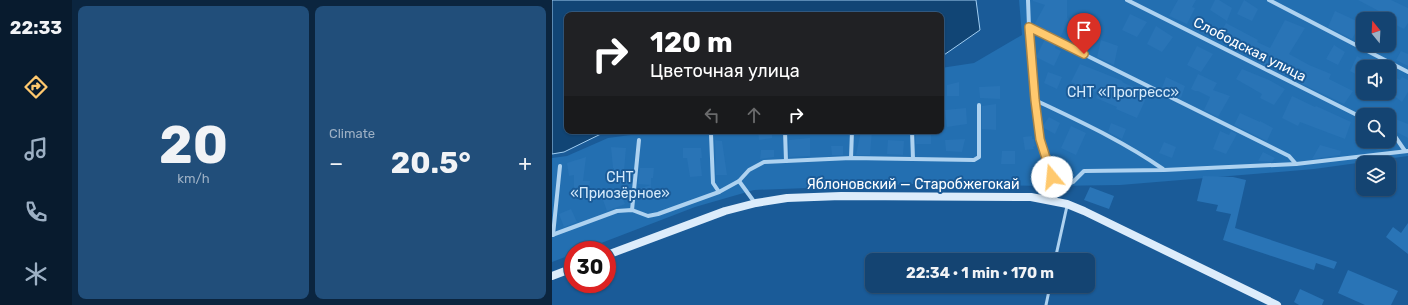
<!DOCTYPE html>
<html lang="en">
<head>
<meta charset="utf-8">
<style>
  :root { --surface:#144472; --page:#214e7a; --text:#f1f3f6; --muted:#9db0c4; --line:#335c84; --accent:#ffc96e }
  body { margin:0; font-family:Rubik,sans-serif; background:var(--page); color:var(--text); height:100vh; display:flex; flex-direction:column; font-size:15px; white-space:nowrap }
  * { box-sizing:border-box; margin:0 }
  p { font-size:13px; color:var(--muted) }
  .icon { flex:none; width:22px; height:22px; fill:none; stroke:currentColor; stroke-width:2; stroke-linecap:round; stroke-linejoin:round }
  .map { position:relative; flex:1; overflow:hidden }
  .side { display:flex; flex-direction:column; gap:6px; padding:6px; background:#0b253f; width:480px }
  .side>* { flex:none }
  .banner { position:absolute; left:12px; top:12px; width:380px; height:122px; border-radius:8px; box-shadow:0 1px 3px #0004,0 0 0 1px var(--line); background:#202124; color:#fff; overflow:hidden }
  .needle { width:26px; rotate:342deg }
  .fabs { position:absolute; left:804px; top:12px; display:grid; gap:8px }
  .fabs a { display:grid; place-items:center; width:40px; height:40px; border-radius:8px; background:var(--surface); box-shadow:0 1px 3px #0004,0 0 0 1px var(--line); font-size:20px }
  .speed { position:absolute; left:12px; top:241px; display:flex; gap:8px; font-size:20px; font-weight:700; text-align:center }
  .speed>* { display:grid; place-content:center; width:52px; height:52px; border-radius:50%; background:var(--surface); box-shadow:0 1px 3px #0004,0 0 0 1px var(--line); line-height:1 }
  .speed .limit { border:6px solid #d22; background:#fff; color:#111 }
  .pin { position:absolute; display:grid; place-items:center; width:34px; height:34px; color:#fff; margin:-41px -17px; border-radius:50% 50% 50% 0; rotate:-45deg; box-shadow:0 0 4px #0007 }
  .pin .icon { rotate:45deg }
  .me { position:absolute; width:44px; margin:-22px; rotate:343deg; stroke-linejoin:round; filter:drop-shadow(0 0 3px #0008) }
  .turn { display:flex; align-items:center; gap:14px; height:84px; padding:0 20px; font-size:18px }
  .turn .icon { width:52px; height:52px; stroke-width:2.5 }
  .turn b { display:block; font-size:28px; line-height:34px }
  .lanes { display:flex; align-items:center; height:38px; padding:0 20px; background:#0003; justify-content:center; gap:20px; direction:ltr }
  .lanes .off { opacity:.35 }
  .big { font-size:30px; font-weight:700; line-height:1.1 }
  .side .tile { flex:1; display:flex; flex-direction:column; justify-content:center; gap:6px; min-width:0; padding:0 14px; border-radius:8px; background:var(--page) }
  .side .dial { align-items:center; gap:0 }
  .dial b { font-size:52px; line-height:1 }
  .heat { display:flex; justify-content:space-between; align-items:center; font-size:22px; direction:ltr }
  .side .tiles { flex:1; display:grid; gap:6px; grid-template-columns:repeat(2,1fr) }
  .trip { position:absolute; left:313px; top:253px; width:230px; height:40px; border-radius:8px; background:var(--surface); box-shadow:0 1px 3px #0004,0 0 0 1px var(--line); font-weight:700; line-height:40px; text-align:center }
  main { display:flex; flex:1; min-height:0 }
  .dock { display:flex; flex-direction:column; width:72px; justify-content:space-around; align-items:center; background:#081b2e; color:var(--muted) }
  .dock .icon { width:28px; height:28px }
  .dock .current { color:var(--accent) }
  .dock b { font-size:18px; color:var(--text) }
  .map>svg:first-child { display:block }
  .green { fill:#236fb1; fill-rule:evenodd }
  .water { fill:#114575; stroke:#a1cef2 }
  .building { fill:#2974b6 }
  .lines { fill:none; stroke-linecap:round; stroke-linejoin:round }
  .lane { stroke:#aed2f0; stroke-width:3 }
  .street { stroke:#aed2f0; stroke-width:4 }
  .secondary { stroke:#dcecfb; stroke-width:8 }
  .route-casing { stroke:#a68348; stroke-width:10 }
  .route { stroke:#ffc96e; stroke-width:7 }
  .labels { text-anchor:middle; stroke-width:4; stroke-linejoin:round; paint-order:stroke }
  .street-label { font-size:14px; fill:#fff; stroke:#1a5b98 }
  .park-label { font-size:14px; fill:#d5eafb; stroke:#1a5b98 }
</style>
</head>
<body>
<main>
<nav class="dock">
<b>22:33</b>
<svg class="icon current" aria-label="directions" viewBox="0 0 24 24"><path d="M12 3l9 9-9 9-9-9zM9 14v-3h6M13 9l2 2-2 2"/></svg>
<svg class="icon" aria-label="music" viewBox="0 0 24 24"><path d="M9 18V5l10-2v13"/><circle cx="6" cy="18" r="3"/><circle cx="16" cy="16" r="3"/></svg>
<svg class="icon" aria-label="phone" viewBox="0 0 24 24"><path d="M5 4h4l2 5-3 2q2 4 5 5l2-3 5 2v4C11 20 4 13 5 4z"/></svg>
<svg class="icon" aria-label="climate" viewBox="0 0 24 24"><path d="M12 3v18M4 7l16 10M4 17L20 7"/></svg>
</nav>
<section class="side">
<div class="tiles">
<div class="tile dial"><b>20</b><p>km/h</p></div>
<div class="tile"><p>Climate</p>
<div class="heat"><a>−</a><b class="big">20.5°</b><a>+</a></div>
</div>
</div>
</section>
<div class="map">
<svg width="856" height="305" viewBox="0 0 856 305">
  <rect width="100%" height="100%" fill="#1a5b98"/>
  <path class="green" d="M467 0H856V156L762 169 568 185 497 186 360 184 202 190 143 207 31 250H21V254L0 262V158L15 156 56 138 109 131H389V68L422 63 470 35ZM811 19H837V45H811ZM811 67H837V93H811ZM811 115H837V141H811Z"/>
  <polygon class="water" points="0,0 424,0 428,30 389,57 389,15 15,15 15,131 55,131 12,152 0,154"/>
  <g class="building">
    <polygon points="481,0 515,0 515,18 517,19 508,38 482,25 493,5 481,1"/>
    <polygon points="626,0 644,0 640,7 643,8 635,24 617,16"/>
    <polygon points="663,0 667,0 680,8 675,21 658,10"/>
    <polygon points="692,0 706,9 700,21 685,14"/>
    <polygon points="806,0 839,0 856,8 856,23 852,29 838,22 840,18"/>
    <polygon points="783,11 809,23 800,39 776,27"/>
    <polygon points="578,14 595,22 585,37 570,30"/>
    <polygon points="733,20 753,28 737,54 757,65 779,74 777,79 801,91 792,104 746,82 751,71 747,68 740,78 728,73 729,71 708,63 709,61 683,49 684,47 665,39 674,23 706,40 705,42 718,48"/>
    <polygon points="604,26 621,37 610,52 595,44"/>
    <polygon points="493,39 504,45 503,48 509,51 502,66 484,57"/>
    <polygon points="549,40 566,46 562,65 545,57"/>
    <polygon points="782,45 793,52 786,65 774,59"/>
    <polygon points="645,46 661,54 649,72 635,65"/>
    <polygon points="849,51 856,54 856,66 844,60"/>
    <polygon points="805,56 824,67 811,67 811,78 798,71"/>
    <polygon points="528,64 571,81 570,82 596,94 585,118 564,109 565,107 544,98 546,93 519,82"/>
    <polygon points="690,69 717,80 733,89 722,105 708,98 710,94 684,79"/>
    <polygon points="496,72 510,77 505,89 492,83"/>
    <polygon points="646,74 665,83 661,90 678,96 666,117 652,110 658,97 646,91 643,91 639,89"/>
    <polygon points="837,74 848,80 850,77 856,80 856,92 850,102 841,95 842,93 837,91"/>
    <polygon points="614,77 633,86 629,98 610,88"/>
    <polygon points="407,82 407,96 395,96 395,85"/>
    <polygon points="448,86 448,99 428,98 427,87"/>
    <polygon points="740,96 763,107 764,106 799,122 793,139 748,122 746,126 730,118"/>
    <polygon points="444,104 444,130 430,129 430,106"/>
    <polygon points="414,108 415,124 395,127 393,110"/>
    <polygon points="688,113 708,122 708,121 721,128 715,141 682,125"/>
    <polygon points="497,117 508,123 503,134 490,127"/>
    <polygon points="841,118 856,124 856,138 837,128"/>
    <polygon points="559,123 574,129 570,139 556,132"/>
    <polygon points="519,126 534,133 524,155 509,148"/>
    <polygon points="206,131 220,131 220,138 207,140"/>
    <polygon points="309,131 320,131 318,155 304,155"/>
    <rect x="364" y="131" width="15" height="13"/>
    <polygon points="668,131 677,135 679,131 685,134 674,154 661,149"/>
    <polygon points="480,136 480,139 482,139 483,146 481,147 482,149 473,150 471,137"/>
    <polygon points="258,138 258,156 237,157 237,140"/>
    <polygon points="413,139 410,152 394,151 393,140"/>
    <polygon points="163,140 170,141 175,175 164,175"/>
    <polygon points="336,140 352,141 351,155 335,154"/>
    <polygon points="803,141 834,141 841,145 836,150 826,150 802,142"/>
    <polygon points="612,142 624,147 620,158 607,153"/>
    <polygon points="768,145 789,151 788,155 760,159"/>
    <polygon points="279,146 291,146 291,155 280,155"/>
    <polygon points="59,147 74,148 72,171 80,172 79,184 61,182 62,168 61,168"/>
    <polygon points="131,148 149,148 150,158 148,158 150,176 138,177 135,158 131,158"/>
    <polygon points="209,150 222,150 222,157 208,159"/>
    <polygon points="450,151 463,151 463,164 449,164"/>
    <polygon points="711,152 723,158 720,162 706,161"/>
    <polygon points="34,157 31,181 38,181 36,198 22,196 22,175 17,176 15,163"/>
    <polygon points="88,168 102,168 101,178 99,178 99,185 86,184"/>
    <polygon points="651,176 681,177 694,180 683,228 785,262 782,269 764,263 762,270 671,240 679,214 664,211 666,205 645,201"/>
    <polygon points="99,185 99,194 85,195 86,189"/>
    <polygon points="538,187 562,196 557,209 532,200"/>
    <polygon points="69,195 73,204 55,211 51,200"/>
    <polygon points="19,209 25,222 12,227 7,214"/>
    <polygon points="856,223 856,254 834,237 841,227 849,233"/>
    <polygon points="796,270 846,291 839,305 813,305 786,293"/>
    <polygon points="748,289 772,300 770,305 747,305 742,302"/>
  </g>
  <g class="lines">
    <g class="lane">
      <polyline points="503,260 515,206"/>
      <polyline points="494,305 498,286"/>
    </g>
    <g class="street">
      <polyline points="476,0 477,27 483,100 488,139 504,190 503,201"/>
      <polyline points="575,0 811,118"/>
      <polyline points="717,0 856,72"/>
      <polyline points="477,27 737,156 744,164"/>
      <path d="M483 100C527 121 571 141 611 169"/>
      <polyline points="233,131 234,161"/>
      <polyline points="360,131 361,159"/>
      <polyline points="837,131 840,132 853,151"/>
      <polyline points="159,134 161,183 167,192"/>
      <polyline points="299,158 300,131"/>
      <polyline points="187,181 203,203"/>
      <polyline points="504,190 521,182 532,171 612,170 744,164 856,151"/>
      <polyline points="80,210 87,140"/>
      <polyline points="0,235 65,211 80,210 96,216 106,214 167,192 187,181 197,170 212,162 299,158 422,160 427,157 427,105"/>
      <polyline points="1,235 8,166"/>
    </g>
    <g class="secondary">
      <polyline points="55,255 173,211 204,203 235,198 289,196 479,197 515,204 532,211 725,305"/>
      <polyline points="0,276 21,268"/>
    </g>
  </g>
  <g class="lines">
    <defs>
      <polyline id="route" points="500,177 488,139 483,100 477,27 532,54"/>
    </defs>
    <use href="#route" class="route-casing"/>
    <use href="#route" class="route"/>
  </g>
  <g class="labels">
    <g class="street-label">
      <text transform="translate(698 49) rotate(27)" y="5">Слободская улица</text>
      <text x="361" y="189">Яблоновский — Старобжегокай</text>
    </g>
    <g class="park-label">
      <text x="571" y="97">СНТ «Прогресс»</text>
      <text x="68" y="182">СНТ<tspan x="68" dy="16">«Приозёрное»</tspan></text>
    </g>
  </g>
</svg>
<div class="fabs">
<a><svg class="needle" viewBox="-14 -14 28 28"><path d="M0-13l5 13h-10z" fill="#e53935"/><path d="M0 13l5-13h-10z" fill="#9db0c4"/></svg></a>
<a><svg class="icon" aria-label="sound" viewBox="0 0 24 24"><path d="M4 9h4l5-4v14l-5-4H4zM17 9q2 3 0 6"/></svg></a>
<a><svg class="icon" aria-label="search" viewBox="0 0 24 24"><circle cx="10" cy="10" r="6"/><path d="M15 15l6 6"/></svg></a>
<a><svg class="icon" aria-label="layers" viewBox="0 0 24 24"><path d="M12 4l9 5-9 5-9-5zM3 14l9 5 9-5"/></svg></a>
</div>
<div class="speed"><div class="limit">30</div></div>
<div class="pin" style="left:532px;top:54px;background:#d93025"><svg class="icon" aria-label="arrive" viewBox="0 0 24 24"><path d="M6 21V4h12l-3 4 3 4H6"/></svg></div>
<svg class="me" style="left:500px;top:177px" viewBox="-20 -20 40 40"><circle r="19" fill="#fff"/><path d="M0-13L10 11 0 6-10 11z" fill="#ffc96e"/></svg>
<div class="trip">22:34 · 1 min · 170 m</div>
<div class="banner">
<div class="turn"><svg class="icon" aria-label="right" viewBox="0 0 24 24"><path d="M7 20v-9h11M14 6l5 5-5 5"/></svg><div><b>120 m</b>Цветочная улица</div></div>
<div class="lanes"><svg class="icon off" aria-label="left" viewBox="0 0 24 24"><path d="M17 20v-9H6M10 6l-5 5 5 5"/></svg><svg class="icon off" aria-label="ahead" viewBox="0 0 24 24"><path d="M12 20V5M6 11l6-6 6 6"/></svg><svg class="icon" aria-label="right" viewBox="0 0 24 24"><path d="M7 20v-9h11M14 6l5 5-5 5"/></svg></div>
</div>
</div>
</main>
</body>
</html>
